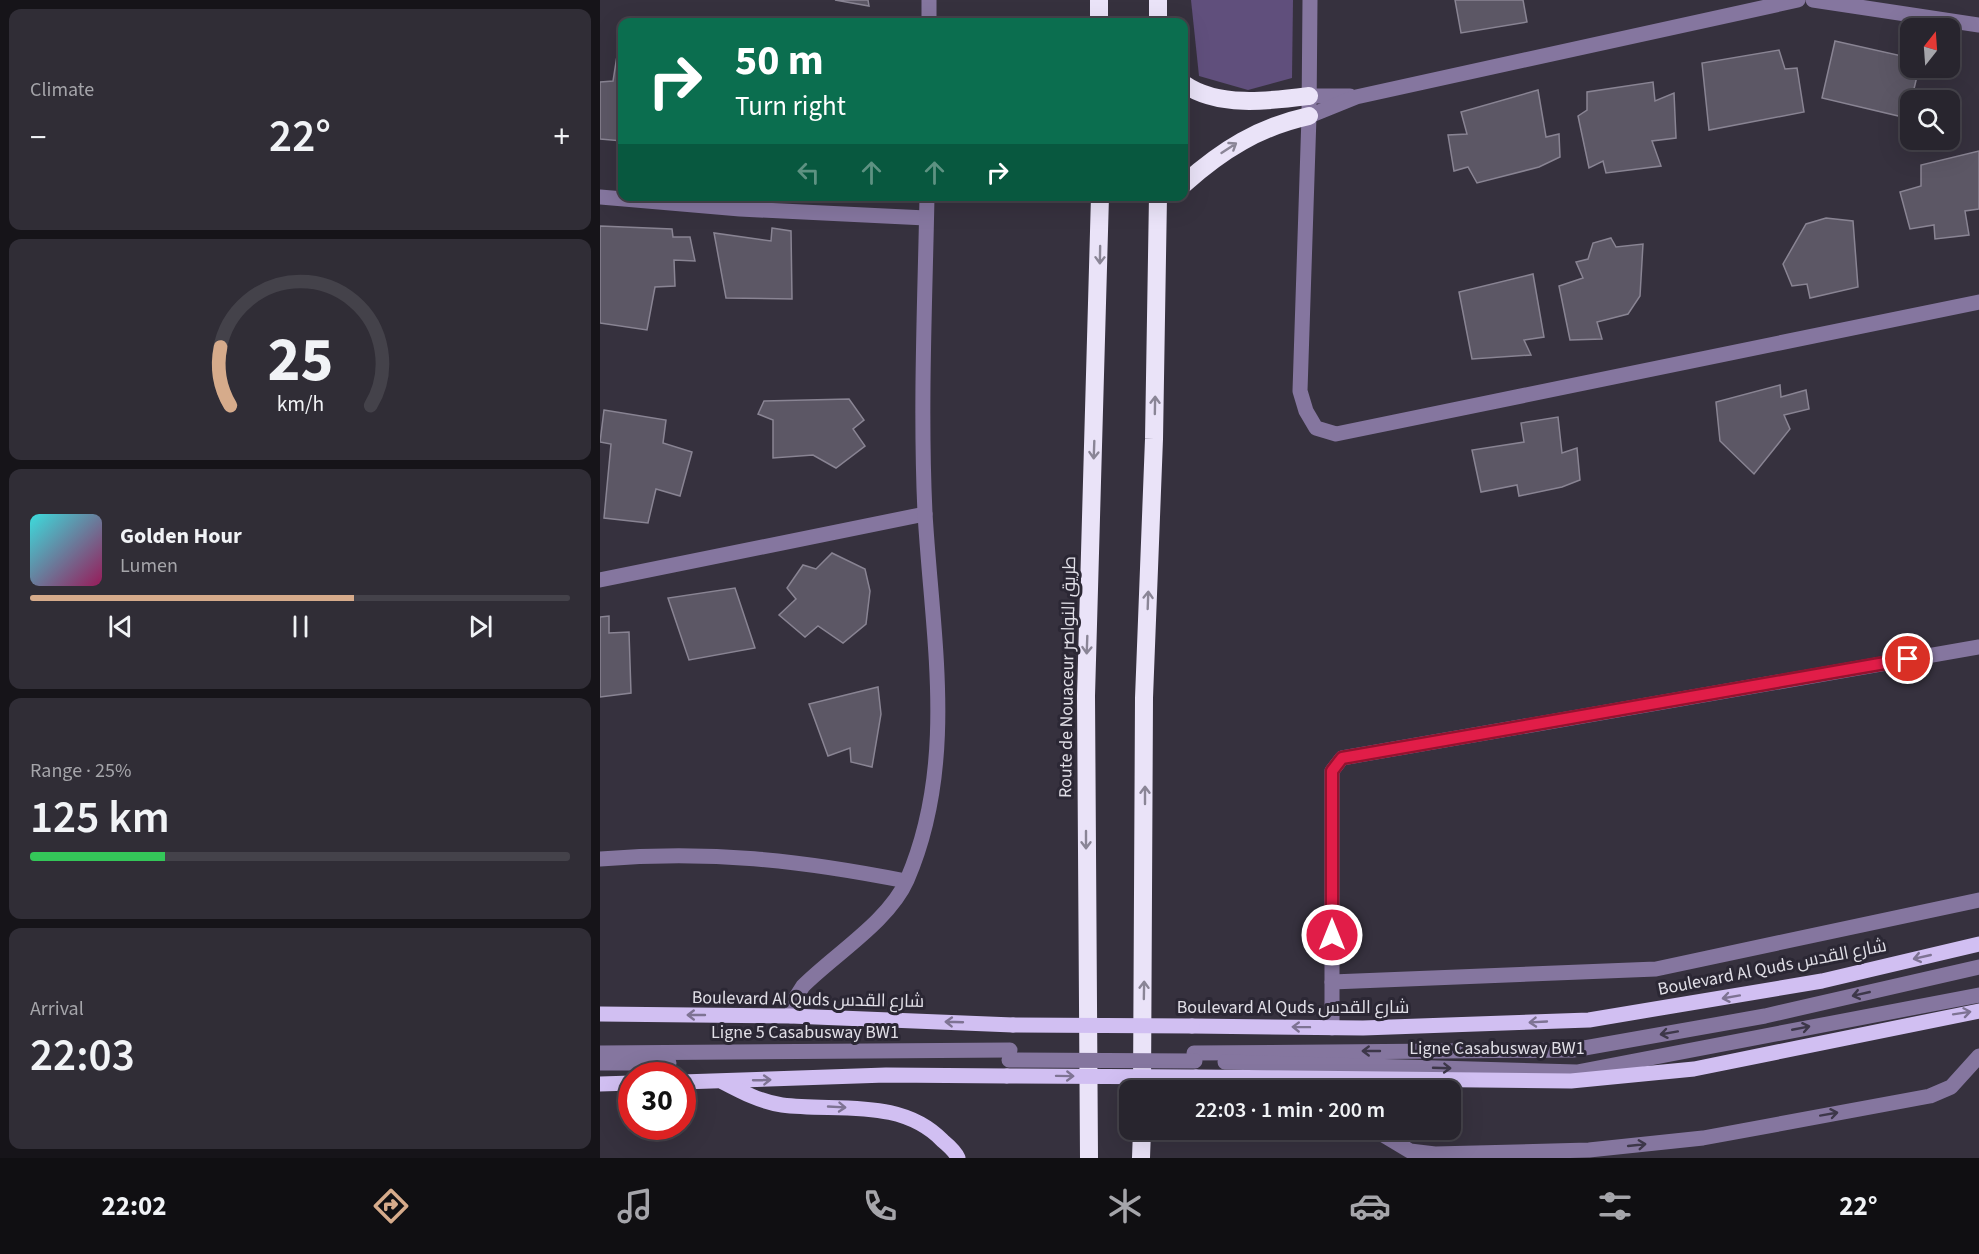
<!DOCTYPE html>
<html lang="en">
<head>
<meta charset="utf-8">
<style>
  :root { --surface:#28252e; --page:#302d36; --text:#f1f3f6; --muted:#a5a5aa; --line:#44424a; --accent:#d6ab8b }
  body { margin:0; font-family:"Source Sans 3",Cairo,sans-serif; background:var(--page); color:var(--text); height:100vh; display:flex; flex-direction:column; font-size:22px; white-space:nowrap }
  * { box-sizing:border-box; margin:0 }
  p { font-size:20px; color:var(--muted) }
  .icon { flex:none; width:33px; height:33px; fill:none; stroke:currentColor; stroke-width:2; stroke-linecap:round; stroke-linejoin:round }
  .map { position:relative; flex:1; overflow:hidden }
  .drawer { display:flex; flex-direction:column; gap:9px; padding:9px; background:#161419; width:600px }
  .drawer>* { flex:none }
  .banner { position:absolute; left:18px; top:18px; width:570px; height:183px; border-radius:12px; box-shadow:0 6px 24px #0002,0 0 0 2px var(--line); background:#0b6e4f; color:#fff; overflow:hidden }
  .needle { width:39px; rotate:17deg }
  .buttons { position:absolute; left:1300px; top:18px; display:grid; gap:12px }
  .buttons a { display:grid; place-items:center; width:60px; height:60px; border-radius:12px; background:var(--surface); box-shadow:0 6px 24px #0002,0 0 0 2px var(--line); font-size:30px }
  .speed { position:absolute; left:18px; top:1062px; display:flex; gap:12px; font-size:30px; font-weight:700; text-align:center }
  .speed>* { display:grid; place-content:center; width:78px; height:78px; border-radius:50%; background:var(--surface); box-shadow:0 6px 24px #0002,0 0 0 2px var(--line); line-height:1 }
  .speed .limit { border:9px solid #d22; background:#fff; color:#111 }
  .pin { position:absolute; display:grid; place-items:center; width:51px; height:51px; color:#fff; margin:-26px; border:3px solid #fff; border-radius:50%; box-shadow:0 2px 6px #0007 }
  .me { position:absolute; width:66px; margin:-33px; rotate:0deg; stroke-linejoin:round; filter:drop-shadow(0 0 4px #0008) }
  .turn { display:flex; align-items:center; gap:21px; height:126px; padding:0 18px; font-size:27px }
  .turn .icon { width:78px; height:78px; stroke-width:2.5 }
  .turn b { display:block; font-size:42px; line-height:51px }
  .lanes { display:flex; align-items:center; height:57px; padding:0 18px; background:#0003; justify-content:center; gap:30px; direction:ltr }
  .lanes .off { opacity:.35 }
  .big { font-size:45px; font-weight:600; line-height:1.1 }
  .drawer .tile { flex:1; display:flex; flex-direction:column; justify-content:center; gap:9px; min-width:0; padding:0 21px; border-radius:12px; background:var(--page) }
  .drawer .dial { align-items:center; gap:0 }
  .dial svg { height:156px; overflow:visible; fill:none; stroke:var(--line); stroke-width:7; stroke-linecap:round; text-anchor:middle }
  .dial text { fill:var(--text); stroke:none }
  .song { display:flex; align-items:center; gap:18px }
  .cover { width:72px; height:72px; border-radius:9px; background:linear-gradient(135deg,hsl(180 70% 55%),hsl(330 70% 35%)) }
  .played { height:6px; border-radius:3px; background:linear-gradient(90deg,var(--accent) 60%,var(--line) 60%) }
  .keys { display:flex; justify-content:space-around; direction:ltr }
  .heat { display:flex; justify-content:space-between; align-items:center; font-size:33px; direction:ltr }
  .charge { height:9px; border-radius:4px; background:linear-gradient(90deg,#34c759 25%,var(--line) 0) }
  .trip { position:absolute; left:519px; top:1080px; width:342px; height:60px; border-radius:12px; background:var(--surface); box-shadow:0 6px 24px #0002,0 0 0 2px var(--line); font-weight:600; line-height:60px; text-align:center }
  .dock { display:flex; height:96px; justify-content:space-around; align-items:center; background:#100f12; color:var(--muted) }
  .dock .icon { width:42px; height:42px }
  .dock .on { color:var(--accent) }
  .dock b { font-size:27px; color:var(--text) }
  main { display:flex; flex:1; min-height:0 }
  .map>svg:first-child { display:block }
  .green { fill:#604f7c }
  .building { fill:#5c5765; stroke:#898493; stroke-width:1.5 }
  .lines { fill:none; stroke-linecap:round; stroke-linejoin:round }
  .minor { stroke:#85769f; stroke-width:15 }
  .major { stroke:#d1bff2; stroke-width:15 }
  .highway { stroke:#eae3f8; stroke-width:18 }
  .minor-bridge { stroke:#85769f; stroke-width:15 }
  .major-bridge { stroke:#d1bff2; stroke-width:15 }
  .oneway { stroke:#8a8596 }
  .oneway2 { stroke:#7e7393 }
  .oneway3 { stroke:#3d3749 }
  .route-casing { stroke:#92132f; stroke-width:15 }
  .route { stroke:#e11d48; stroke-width:10 }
  .labels { text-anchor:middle; stroke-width:6; stroke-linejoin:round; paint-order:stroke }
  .street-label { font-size:18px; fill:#e1dfe7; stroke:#2b2734 }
</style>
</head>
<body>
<main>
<section class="drawer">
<div class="tile"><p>Climate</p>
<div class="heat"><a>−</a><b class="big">22°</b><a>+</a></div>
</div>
<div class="tile dial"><svg viewBox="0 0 100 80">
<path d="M14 69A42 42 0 1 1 86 69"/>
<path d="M14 69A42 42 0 0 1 9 39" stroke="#d6ab8b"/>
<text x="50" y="56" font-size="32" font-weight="700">25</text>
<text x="50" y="72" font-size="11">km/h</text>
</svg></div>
<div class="tile">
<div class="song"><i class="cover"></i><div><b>Golden Hour</b><p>Lumen</p></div></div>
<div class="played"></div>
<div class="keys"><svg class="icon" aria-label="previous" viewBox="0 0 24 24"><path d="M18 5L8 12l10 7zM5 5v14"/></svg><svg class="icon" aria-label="pause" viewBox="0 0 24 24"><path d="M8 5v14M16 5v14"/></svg><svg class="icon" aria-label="next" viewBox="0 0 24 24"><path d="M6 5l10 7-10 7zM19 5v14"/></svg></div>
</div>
<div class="tile"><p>Range · 25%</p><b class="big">125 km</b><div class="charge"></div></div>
<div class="tile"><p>Arrival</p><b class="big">22:03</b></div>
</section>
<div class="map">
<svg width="1379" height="1158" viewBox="0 0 1379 1158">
  <rect width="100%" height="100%" fill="#36313e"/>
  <polygon class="green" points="591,0 693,0 692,78 648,90 599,76"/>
  <g class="building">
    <polygon points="235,0 268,0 269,6"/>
    <polygon points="855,0 923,0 927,22 861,33"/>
    <polygon points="1235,41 1311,58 1311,68 1319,68 1307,118 1222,98"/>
    <polygon points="1179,50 1185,69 1197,68 1204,112 1109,130 1102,63"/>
    <polygon points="17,56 22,57 22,141 0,139 0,82 13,81"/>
    <polygon points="1053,82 1055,101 1074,93 1076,138 1052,141 1061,166 1006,173 1003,161 989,168 978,116 987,110 987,92"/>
    <polygon points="938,90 946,137 959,134 960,157 939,167 877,183 868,167 854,171 848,135 867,134 861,112"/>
    <polygon points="1379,151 1379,209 1365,211 1369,235 1335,239 1334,225 1310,229 1300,192 1321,186 1321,165"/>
    <polygon points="1226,218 1253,221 1258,287 1210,298 1207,284 1192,286 1183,264 1206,224"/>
    <polygon points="0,226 72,229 73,237 90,237 95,261 74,260 75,286 55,287 47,330 0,323"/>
    <polygon points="172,228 191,231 192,299 126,298 114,233 171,241"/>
    <polygon points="1011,238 1016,247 1043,244 1040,296 1028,314 997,322 1002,339 970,340 959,286 983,278 976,262 988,259 993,243"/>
    <polygon points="933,274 944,337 924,340 931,355 872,359 859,292"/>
    <polygon points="1180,385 1181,397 1206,390 1209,409 1184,415 1190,429 1154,474 1120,441 1116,402"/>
    <polygon points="249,399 264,420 253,429 265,446 236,468 213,455 173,458 173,420 158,414 164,401"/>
    <polygon points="4,410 66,420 63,443 92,452 80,496 56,489 48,523 4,518 11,444 0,442"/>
    <polygon points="958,417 962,453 977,448 980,480 962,487 919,496 917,485 881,492 872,450 924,442 921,423"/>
    <polygon points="232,553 265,569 270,591 266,624 243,643 218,626 205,637 179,615 196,599 187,588 203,565 216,569"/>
    <polygon points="135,588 155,648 89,660 68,598"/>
    <polygon points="9,616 9,633 29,632 31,693 0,697 0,617"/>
    <polygon points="278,687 281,714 272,767 251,762 250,748 228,756 209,704"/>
  </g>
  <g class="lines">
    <g class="minor">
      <polyline points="710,0 709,116 700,391 706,411 716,428 736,434 1379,302"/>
      <polyline points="1213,0 1379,25"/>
      <polyline points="329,22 329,0"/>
      <polyline points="709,96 750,96"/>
      <polyline points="709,116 756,97 1198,0"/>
      <polyline points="0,197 140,209 326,218"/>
      <polyline points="0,580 325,514"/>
      <path d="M0 859C109 850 200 860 306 881"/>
      <polyline points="732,982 1056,969 1379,900"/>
      <path d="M191 1016 196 997 203 986C235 954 289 921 307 880 358 762 332 636 325 513 320 408 325 302 327 196"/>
      <polyline points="732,1028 732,771 742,758 1379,647"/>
      <polyline points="0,1053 410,1050"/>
      <polyline points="594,1053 973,1050 1165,1016 1379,967"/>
      <polyline points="625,1062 977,1072 1379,995"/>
      <polyline points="0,1063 69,1063"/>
      <polyline points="713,1080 726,1090"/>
      <polyline points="775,1130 810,1151 835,1154 989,1150 1103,1138 1330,1096 1351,1087 1379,1056"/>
    </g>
    <g class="major">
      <polyline points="0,1014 191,1016 413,1025"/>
      <polyline points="592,1026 763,1028 989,1020 1222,981 1379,944"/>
      <polyline points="596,1077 971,1081 1094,1069 1379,1011"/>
      <polyline points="82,1082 286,1075 407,1076"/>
      <path d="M123 1082C142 1092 161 1102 182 1105 237 1112 301 1097 343 1141 349 1146 355 1151 358 1158"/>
      <polyline points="0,1084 32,1083"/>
    </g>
    <g class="highway">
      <polyline points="499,0 499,22"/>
      <polyline points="558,0 558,22"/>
      <path d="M584 84C618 108 670 101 709 96"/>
      <path d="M584 184C622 150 659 127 709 116"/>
      <polyline points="542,1090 544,698 554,439 558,196"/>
      <polyline points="489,1158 486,696 500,196"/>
      <polyline points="541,1158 542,1130"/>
    </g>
    <polyline class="minor-bridge" points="409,1060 595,1061"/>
    <g class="major-bridge">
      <polyline points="413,1025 592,1026"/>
      <polyline points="407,1076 596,1077"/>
    </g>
  </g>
  <defs><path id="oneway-shaft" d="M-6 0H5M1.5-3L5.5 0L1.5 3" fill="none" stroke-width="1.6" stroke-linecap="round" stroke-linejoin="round" transform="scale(1.5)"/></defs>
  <g class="oneway">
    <use href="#oneway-shaft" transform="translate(629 148) rotate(-33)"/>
    <use href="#oneway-shaft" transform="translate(500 255) rotate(91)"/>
    <use href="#oneway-shaft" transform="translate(555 405) rotate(-89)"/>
    <use href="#oneway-shaft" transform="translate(494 450) rotate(92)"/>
    <use href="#oneway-shaft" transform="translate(548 600) rotate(-88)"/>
    <use href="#oneway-shaft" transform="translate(487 645) rotate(92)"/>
    <use href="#oneway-shaft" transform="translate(545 795) rotate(-90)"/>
    <use href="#oneway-shaft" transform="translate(486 840) rotate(90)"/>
    <use href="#oneway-shaft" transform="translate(544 990) rotate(-89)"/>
  </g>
  <g class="oneway2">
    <use href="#oneway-shaft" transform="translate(1322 957) rotate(167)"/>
    <use href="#oneway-shaft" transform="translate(1131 997) rotate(170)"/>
    <use href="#oneway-shaft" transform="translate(1362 1013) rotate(-9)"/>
    <use href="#oneway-shaft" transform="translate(96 1015) rotate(-180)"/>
    <use href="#oneway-shaft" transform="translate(354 1022) rotate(-178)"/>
    <use href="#oneway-shaft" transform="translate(938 1022) rotate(177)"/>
    <use href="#oneway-shaft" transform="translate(701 1027) rotate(-179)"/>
    <use href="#oneway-shaft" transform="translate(465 1076) rotate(1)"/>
    <use href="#oneway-shaft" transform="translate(162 1080) rotate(-2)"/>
    <use href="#oneway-shaft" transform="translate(237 1107) rotate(3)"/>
  </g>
  <g class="oneway3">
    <use href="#oneway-shaft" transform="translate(1261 994) rotate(167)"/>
    <use href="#oneway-shaft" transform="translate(1201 1028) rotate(-11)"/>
    <use href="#oneway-shaft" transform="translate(1069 1033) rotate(170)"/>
    <use href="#oneway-shaft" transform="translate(771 1051) rotate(180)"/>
    <use href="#oneway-shaft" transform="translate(842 1068) rotate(2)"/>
    <use href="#oneway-shaft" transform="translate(1229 1114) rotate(-10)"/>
    <use href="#oneway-shaft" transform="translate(1037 1145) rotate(-6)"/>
  </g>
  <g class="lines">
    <defs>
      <polyline id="route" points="732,935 732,771 742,758 1308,659"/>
    </defs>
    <use href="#route" class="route-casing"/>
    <use href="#route" class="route"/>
  </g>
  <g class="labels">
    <g class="street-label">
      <text transform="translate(467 677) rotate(-89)" y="6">Route de Nouaceur طريق النواصر</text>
      <text transform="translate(1172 967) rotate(-11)" y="6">Boulevard Al Quds شارع القدس</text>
      <text transform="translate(208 999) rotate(1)" y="6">Boulevard Al Quds شارع القدس</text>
      <text x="693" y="1013">Boulevard Al Quds شارع القدس</text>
      <text x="205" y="1038">Ligne 5 Casabusway BW1</text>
      <text x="897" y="1054">Ligne Casabusway BW1</text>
    </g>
  </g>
</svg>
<div class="buttons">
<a><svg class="needle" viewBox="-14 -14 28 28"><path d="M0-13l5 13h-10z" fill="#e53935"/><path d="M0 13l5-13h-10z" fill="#a5a5aa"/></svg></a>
<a><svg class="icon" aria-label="search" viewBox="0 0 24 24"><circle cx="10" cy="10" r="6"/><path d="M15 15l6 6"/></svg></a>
</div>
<div class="speed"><div class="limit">30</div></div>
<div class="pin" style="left:1308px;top:659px;background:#d93025"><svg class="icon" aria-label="arrive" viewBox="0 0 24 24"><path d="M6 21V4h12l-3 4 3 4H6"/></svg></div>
<svg class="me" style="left:732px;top:935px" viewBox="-20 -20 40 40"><circle r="17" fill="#e11d48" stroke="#fff" stroke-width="3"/><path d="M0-11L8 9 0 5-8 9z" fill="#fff"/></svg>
<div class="trip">22:03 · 1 min · 200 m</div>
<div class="banner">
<div class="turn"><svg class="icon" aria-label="right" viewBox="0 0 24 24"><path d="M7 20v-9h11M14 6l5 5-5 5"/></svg><div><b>50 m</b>Turn right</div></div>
<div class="lanes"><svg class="icon off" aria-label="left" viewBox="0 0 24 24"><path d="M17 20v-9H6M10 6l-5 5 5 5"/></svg><svg class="icon off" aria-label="ahead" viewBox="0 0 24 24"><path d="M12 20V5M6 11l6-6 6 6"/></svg><svg class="icon off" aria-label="ahead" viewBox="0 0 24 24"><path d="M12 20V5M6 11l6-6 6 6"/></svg><svg class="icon" aria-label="right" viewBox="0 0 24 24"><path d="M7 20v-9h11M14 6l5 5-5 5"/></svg></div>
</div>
</div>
</main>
<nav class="dock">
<b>22:02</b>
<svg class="icon on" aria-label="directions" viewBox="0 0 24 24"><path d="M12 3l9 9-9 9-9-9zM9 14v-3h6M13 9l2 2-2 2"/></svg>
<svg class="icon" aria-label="music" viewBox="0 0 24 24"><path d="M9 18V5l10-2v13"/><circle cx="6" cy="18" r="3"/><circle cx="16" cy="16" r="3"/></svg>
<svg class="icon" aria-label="phone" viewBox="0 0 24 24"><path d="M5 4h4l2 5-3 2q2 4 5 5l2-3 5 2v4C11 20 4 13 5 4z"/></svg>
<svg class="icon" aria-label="climate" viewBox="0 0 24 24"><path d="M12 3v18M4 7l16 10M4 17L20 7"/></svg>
<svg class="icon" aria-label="car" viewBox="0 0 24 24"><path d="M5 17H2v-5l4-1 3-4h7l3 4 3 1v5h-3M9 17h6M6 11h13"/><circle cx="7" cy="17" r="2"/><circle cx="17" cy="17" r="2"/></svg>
<svg class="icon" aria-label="filters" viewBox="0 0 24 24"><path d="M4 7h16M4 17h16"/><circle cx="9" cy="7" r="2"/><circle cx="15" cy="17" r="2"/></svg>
<b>22°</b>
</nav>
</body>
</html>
